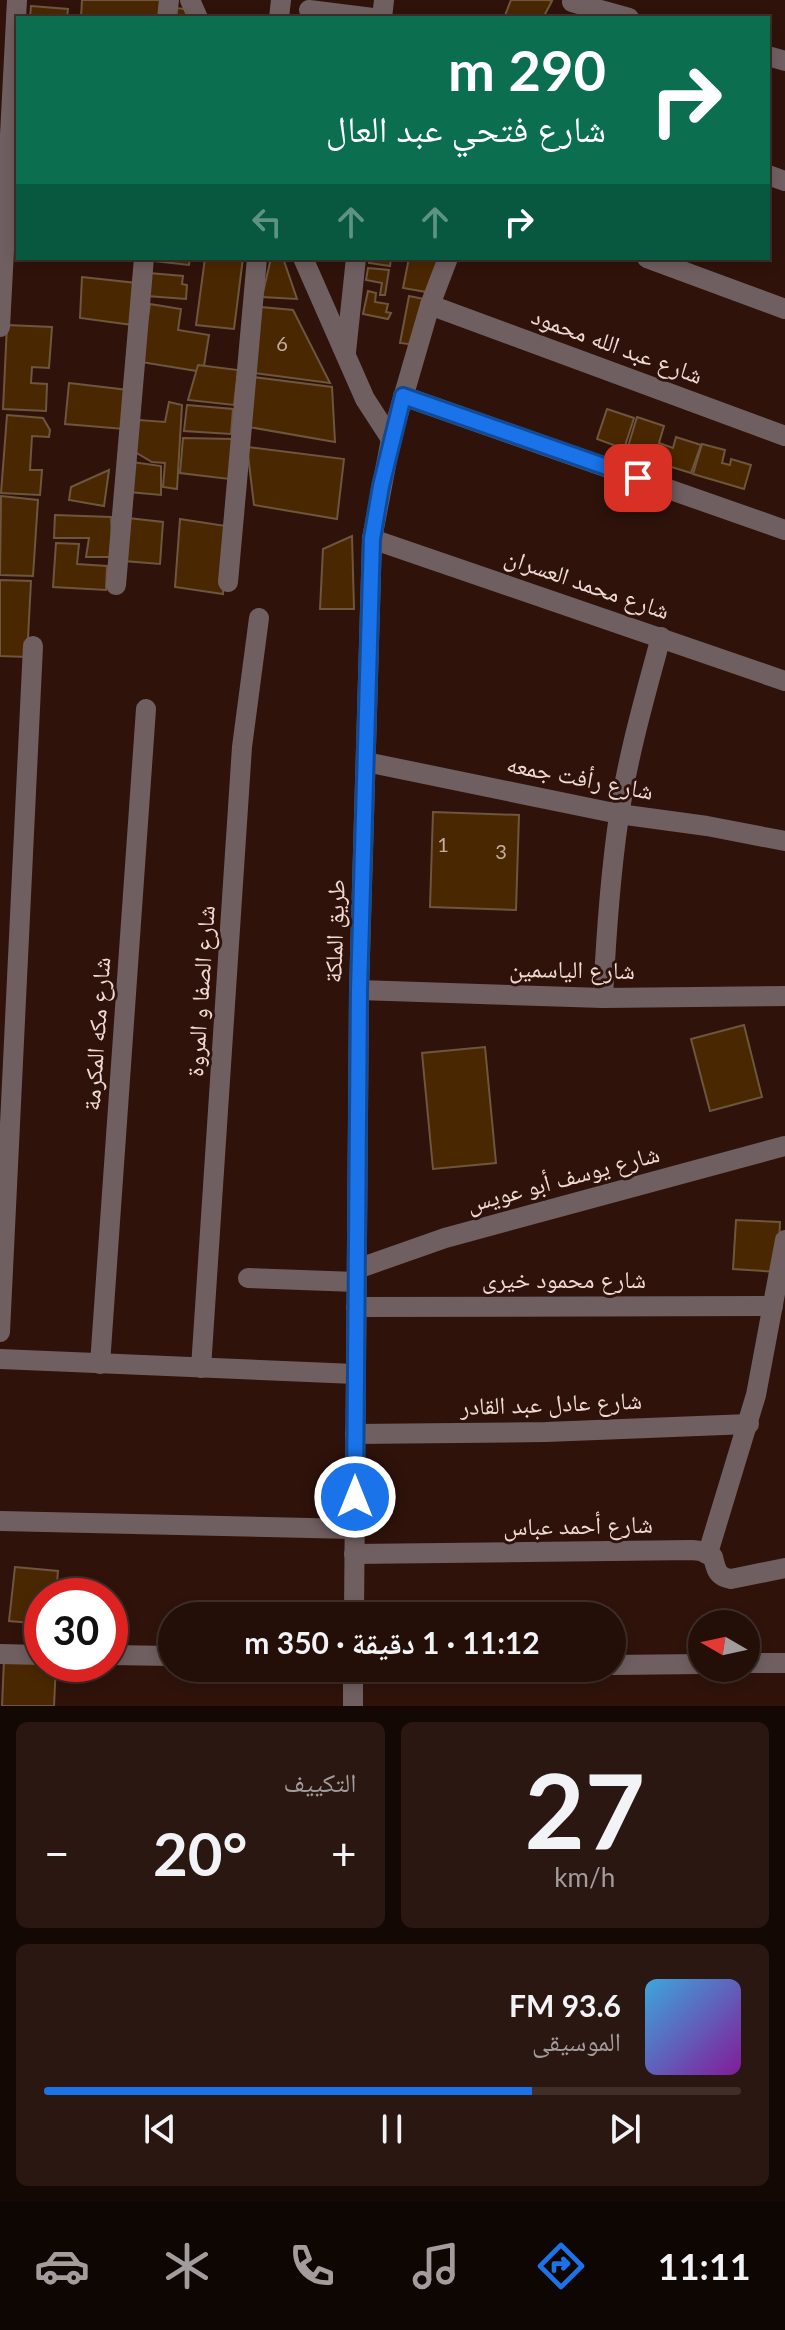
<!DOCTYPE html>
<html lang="ar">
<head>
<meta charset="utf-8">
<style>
  :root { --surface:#230e08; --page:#2b1712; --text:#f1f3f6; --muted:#a39c9c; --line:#402e29; --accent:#1a73e8 }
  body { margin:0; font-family:Lato,"Noto Naskh Arabic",sans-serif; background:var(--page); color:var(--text); direction:rtl; height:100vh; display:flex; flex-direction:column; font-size:30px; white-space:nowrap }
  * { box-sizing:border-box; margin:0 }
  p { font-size:26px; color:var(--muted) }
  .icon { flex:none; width:44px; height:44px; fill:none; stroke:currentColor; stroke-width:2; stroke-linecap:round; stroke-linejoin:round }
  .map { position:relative; height:1706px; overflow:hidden; direction:ltr }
  .details { display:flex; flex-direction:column; gap:16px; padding:16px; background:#130804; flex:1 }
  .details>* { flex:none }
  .top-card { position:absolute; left:16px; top:16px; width:754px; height:244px; border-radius:0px; box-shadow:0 4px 12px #0003,0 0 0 2px var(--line); direction:rtl; background:#0b6e4f; color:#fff; overflow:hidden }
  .needle { width:52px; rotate:279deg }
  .buttons { position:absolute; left:688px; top:1610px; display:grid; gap:16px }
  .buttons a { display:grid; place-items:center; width:72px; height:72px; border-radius:50%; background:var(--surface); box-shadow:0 4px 12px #0003,0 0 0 2px var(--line); font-size:40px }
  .speed { position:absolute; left:24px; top:1578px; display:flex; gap:16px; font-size:40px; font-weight:700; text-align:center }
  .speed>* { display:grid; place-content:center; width:104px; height:104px; border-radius:50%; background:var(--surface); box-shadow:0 4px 12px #0003,0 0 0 2px var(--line); line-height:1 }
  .speed .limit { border:12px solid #d22; background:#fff; color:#111 }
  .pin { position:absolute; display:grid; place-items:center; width:68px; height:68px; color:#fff; margin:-34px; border-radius:16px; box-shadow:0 4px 12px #0006 }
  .me { position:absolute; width:88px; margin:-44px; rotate:0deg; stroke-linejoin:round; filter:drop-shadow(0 0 6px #0008) }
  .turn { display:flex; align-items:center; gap:28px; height:168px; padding:0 32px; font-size:36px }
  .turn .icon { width:104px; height:104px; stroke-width:2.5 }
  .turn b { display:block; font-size:56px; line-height:68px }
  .lanes { display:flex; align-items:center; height:76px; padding:0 32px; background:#0003; justify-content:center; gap:40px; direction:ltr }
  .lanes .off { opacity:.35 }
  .big { font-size:60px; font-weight:700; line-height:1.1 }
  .details .card { flex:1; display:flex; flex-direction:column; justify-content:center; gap:12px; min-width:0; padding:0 28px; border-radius:12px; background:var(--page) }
  .details .dial { align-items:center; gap:0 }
  .dial b { font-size:104px; line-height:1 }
  .song { display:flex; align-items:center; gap:24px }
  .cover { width:96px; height:96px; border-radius:12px; background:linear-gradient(135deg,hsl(200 70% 55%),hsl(290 70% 35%)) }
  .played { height:8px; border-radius:4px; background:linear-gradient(90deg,var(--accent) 70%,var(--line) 70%) }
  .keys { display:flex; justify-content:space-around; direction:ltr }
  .heat { display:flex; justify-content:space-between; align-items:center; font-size:44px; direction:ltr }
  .details .tiles { flex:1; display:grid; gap:16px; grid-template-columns:1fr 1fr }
  .card:last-child { grid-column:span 2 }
  .trip { position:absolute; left:158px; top:1602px; width:468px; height:80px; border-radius:40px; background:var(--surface); box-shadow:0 4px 12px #0003,0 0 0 2px var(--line); font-weight:700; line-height:80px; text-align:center; direction:rtl }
  .dock { display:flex; height:128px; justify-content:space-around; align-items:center; background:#0e0603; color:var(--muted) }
  .dock .icon { width:56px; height:56px }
  .dock .current { color:var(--accent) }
  .dock b { font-size:36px; color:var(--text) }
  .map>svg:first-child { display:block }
  .building { fill:#492801; stroke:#6e553e; stroke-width:2 }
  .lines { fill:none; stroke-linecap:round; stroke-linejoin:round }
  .street { stroke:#705f61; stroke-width:20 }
  .route-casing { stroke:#114b97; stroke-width:20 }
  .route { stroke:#1a73e8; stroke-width:14 }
  .labels { text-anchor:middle; stroke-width:6; stroke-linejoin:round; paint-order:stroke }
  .number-label { font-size:20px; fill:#c6ae9f }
  .street-label { font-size:24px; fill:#efdad4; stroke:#2f130b }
</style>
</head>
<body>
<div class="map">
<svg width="785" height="1706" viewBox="0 0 785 1706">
  <rect width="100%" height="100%" fill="#2f130b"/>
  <g class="building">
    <polygon points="82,0 163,0 161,18 81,18"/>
    <polygon points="511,0 548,0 552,1 543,18 504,18"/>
    <polygon points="31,6 68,9 67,18 30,18"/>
    <polygon points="174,8 186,9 190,18 174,18"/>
    <polygon points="18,159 18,248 7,246"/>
    <polygon points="153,258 190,258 189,265 154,261"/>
    <polygon points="205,258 243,258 234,329 196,325"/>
    <polygon points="271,258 283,258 297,299 262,297"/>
    <polygon points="369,258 391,258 390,266 369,263"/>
    <polygon points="409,258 439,258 432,293 403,288"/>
    <polygon points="368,268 389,270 385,295 380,295 382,283 366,280"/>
    <polygon points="149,273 183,276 182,284 187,285 186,299 147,296"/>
    <polygon points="82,277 136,283 133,325 80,318"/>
    <polygon points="368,291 376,293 375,302 388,304 386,312 391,313 388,319 363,314"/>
    <polygon points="409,296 424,299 416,345 400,343"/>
    <polygon points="150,304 181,309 178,330 209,335 203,372 141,362"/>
    <polygon points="261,307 293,310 330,383 254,373"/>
    <polygon points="7,325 52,327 49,368 32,367 31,383 47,384 46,411 3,409"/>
    <polygon points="198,365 238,370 234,405 188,400"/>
    <polygon points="253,377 332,387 335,442 249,427"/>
    <polygon points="69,383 128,390 124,429 65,424"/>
    <polygon points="169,402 182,405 177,489 163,487 165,463 152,462 135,452 139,420 165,422"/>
    <polygon points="187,405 233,409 231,434 184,431"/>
    <polygon points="607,409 634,418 624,449 597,439"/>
    <polygon points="7,415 43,418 50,430 49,437 32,436 30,470 42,470 40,495 1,493"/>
    <polygon points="637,417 664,426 659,443 673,448 676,437 701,445 691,473 626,453"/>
    <polygon points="183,438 233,439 229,479 180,473"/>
    <polygon points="702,444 725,450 722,463 730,465 731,459 751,465 744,489 693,474"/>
    <polygon points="247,447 344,459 337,519 254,505"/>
    <polygon points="132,462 161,466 161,495 129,492"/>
    <polygon points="109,470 104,506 69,500 71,487"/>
    <polygon points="1,496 38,500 33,576 0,575"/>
    <polygon points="55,515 111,517 113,557 86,557 89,538 54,538"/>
    <polygon points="128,518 163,522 160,564 124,561"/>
    <polygon points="180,519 226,526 223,594 175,587"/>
    <polygon points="352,536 354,609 320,609 323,549"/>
    <polygon points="56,543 79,544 77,564 107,566 106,590 53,587"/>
    <polygon points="0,580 31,581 27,657 0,656"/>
    <polygon points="433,812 519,815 516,910 430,907"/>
    <polygon points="744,1025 762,1097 710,1111 691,1039"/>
    <polygon points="485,1047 496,1163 433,1169 422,1053"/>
    <polygon points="736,1220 780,1222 778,1272 733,1269"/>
    <polygon points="15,1567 58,1571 56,1596 42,1596 42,1624 9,1621"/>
    <polygon points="4,1660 56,1664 54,1706 2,1706"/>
  </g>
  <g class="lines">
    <g class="street">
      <polyline points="190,0 198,18"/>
      <polyline points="572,2 629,18"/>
      <polyline points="309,10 373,18"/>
      <polyline points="167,18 169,0"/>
      <polyline points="279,18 281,0"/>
      <polyline points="382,18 384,0"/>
      <polyline points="768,56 785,61"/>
      <polyline points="768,175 785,181"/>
      <polyline points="303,258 365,399 391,439"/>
      <polyline points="647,258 785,309"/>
      <polyline points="430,305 785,436"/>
      <polyline points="0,327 17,0"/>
      <polyline points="346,352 356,258"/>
      <polyline points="403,396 785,530"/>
      <polyline points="372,539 785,681"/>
      <polyline points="228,582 257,258"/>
      <polyline points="116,585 144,258"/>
      <polyline points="366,762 619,814 707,826 785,841"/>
      <polyline points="359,990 603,998 785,996"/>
      <path d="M603 998C606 937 610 876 619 816 628 755 645 696 661 637"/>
      <polyline points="357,1269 445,1238 785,1146"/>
      <polyline points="248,1278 356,1282"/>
      <polyline points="356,1307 773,1306"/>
      <polyline points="0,1332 33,646"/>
      <polyline points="0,1359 355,1374"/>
      <polyline points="100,1364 146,709"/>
      <polyline points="201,1368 242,747 259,618"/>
      <polyline points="355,1434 546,1432 749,1424"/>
      <polyline points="0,1521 354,1529"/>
      <polyline points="708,1553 756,1395 785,1240"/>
      <path d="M354 1554 692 1550 701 1551 713 1557C716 1569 717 1577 731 1579L785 1568"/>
      <polyline points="354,1616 359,990 372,539 391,439 430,305 448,258"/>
      <polyline points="0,1654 42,1655"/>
      <polyline points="110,1655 172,1656"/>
      <polyline points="746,1663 785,1663"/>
      <polyline points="612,1665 702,1664"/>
      <polyline points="353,1669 392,1668"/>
      <polyline points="353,1706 353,1668"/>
    </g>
  </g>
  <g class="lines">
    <defs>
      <polyline id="route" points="355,1497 359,990 372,539 381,486 403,396 638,478"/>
    </defs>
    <use href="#route" class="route-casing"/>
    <use href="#route" class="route"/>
  </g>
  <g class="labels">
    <g class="number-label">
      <text x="282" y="351">6</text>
      <text x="443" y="852">1</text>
      <text x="501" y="859">3</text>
    </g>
    <g class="street-label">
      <text transform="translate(617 346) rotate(20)" y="8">شارع عبد الله محمود</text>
      <text transform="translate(587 584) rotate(19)" y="8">شارع محمد العسران</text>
      <text transform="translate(580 778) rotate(11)" y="8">شارع رأفت جمعه</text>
      <text transform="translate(335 931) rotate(-88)" y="8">طريق الملكة</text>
      <text transform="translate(572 970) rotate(1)" y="8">شارع الياسمين</text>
      <text transform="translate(201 991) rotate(-86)" y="8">شارع الصفا و المروة</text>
      <text transform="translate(97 1034) rotate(-86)" y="8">شارع مكه المكرمة</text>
      <text transform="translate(563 1179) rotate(-15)" y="8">شارع يوسف أبو عويس</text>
      <text x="564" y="1288">شارع محمود خيرى</text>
      <text transform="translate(551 1404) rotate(-2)" y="8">شارع عادل عبد القادر</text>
      <text transform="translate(578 1526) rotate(-1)" y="8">شارع أحمد عباس</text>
    </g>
  </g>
</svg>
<div class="buttons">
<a><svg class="needle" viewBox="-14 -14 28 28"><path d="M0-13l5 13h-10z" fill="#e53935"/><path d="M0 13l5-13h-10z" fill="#a39c9c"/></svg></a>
</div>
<div class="speed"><div class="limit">30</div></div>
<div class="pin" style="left:638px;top:478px;background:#d93025"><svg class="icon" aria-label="arrive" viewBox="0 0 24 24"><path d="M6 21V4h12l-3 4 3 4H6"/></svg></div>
<svg class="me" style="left:355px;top:1497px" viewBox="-20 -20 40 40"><circle r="17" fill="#1a73e8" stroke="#fff" stroke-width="3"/><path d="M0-11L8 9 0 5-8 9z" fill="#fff"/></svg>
<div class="trip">11:12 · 1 دقيقة · 350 m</div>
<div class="top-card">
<div class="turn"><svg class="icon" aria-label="right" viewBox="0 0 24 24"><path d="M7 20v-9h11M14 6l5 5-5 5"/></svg><div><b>290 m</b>شارع فتحي عبد العال</div></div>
<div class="lanes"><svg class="icon off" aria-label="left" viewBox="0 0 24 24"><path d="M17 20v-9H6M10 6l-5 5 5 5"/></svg><svg class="icon off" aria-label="ahead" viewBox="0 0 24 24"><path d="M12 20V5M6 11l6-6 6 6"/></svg><svg class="icon off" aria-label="ahead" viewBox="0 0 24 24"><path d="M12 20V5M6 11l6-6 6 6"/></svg><svg class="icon" aria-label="right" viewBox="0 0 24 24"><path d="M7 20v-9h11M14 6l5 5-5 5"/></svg></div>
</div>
</div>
<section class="details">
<div class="tiles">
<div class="card dial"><b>27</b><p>km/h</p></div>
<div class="card"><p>التكييف</p>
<div class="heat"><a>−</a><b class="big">20°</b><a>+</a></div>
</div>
<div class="card">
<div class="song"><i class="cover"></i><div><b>93.6 FM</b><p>الموسيقى</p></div></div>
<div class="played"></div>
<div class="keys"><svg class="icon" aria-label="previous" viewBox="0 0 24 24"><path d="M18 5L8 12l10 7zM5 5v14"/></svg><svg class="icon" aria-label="pause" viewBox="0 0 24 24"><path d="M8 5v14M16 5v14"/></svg><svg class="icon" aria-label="next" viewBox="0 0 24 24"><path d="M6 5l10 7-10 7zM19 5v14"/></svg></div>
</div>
</div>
</section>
<nav class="dock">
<b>11:11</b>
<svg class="icon current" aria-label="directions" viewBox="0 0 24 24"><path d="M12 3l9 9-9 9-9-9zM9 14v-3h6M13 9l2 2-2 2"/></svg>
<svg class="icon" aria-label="music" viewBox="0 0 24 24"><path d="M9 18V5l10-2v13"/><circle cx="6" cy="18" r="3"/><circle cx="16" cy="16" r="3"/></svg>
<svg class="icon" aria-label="phone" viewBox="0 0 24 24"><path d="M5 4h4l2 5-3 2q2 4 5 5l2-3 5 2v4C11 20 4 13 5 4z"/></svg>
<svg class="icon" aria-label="climate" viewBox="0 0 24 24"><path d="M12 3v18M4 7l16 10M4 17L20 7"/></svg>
<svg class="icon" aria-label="car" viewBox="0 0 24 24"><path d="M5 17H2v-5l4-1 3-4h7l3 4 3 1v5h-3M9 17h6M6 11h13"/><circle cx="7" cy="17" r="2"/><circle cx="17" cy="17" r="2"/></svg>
</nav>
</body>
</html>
